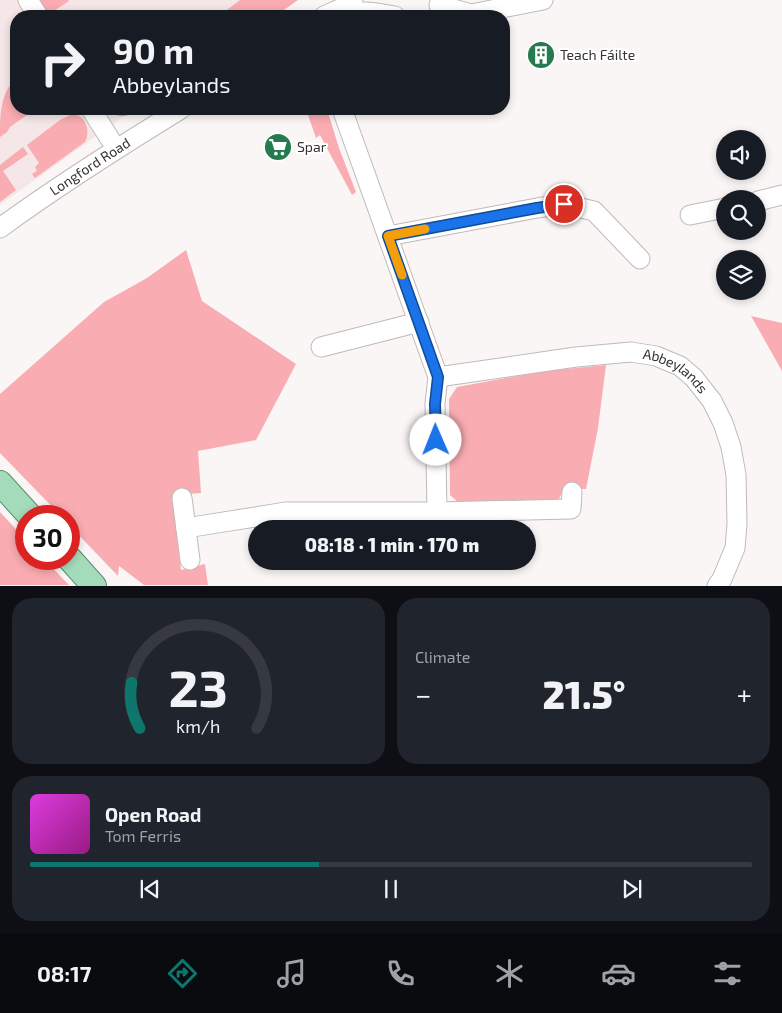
<!DOCTYPE html>
<html lang="en">
<head>
<meta charset="utf-8">
<style>
  :root { --surface:#171b24; --page:#20242c; --text:#f1f3f6; --muted:#9ea1a6; --line:#363941; --accent:#0f766e }
  body { margin:0; font-family:"Exo 2",sans-serif; background:var(--page); color:var(--text); height:100vh; display:flex; flex-direction:column; font-size:19px; white-space:nowrap }
  * { box-sizing:border-box; margin:0 }
  p { font-size:16px; color:var(--muted) }
  .icon { flex:none; width:28px; height:28px; fill:none; stroke:currentColor; stroke-width:2; stroke-linecap:round; stroke-linejoin:round }
  .map { position:relative; height:586px; overflow:hidden }
  .side { display:flex; flex-direction:column; gap:12px; padding:12px; background:#0d0f14; flex:1 }
  .side>* { flex:none }
  .guide { position:absolute; left:10px; top:10px; width:500px; height:105px; border-radius:20px; box-shadow:0 2px 8px #0003; background:#171b24; color:var(--text); overflow:hidden }
  .tools { position:absolute; left:716px; top:130px; display:grid; gap:10px }
  .tools a { display:grid; place-items:center; width:50px; height:50px; border-radius:50%; background:var(--surface); box-shadow:0 2px 8px #0003; font-size:25px }
  .speed { position:absolute; left:15px; top:505px; display:flex; gap:10px; font-size:25px; font-weight:700; text-align:center }
  .speed>* { display:grid; place-content:center; width:65px; height:65px; border-radius:50%; background:var(--surface); box-shadow:0 2px 8px #0003; line-height:1 }
  .speed .limit { border:8px solid #d22; background:#fff; color:#111 }
  .pin { position:absolute; display:grid; place-items:center; width:42px; height:42px; color:#fff; margin:-21px; border:2px solid #fff; border-radius:50%; box-shadow:0 1px 5px #0007 }
  .me { position:absolute; width:55px; margin:-28px; rotate:359deg; stroke-linejoin:round; filter:drop-shadow(0 0 4px #0008) }
  .turn { display:flex; align-items:center; gap:18px; height:105px; padding:0 20px; font-size:22px }
  .turn .icon { width:65px; height:65px; stroke-width:2.5 }
  .turn b { display:block; font-size:35px; line-height:42px }
  .big { font-size:38px; font-weight:800; line-height:1.1 }
  .side .tile { flex:1; display:flex; flex-direction:column; justify-content:center; gap:8px; min-width:0; padding:0 18px; border-radius:20px; background:var(--page) }
  .side .dial { align-items:center; gap:0 }
  .dial svg { height:130px; overflow:visible; fill:none; stroke:var(--line); stroke-width:7; stroke-linecap:round; text-anchor:middle }
  .dial text { fill:var(--text); stroke:none }
  .song { display:flex; align-items:center; gap:15px }
  .cover { width:60px; height:60px; border-radius:8px; background:linear-gradient(135deg,hsl(300 70% 55%),hsl(310 70% 35%)) }
  .played { height:5px; border-radius:2px; background:linear-gradient(90deg,var(--accent) 40%,var(--line) 40%) }
  .keys { display:flex; justify-content:space-around; direction:ltr }
  .heat { display:flex; justify-content:space-between; align-items:center; font-size:28px; direction:ltr }
  .side .tiles { flex:1; display:grid; gap:12px; grid-template-columns:1fr 1fr }
  .tile:last-child { grid-column:span 2 }
  .trip { position:absolute; left:248px; top:520px; width:288px; height:50px; border-radius:25px; background:var(--surface); box-shadow:0 2px 8px #0003; font-weight:800; line-height:50px; text-align:center }
  .tabs { display:flex; height:80px; justify-content:space-around; align-items:center; background:#090b0e; color:var(--muted) }
  .tabs .icon { width:35px; height:35px }
  .tabs .selected { color:var(--accent) }
  .tabs b { font-size:22px; color:var(--text) }
  .map>svg:first-child { display:block }
  .built { fill:#f5e7e8 }
  .green { fill:#f9acb1 }
  .lines { fill:none; stroke-linecap:round; stroke-linejoin:round }
  .minor-casing { stroke:#bfbaba; stroke-width:21 }
  .major-casing { stroke:#56906d; stroke-width:26 }
  .minor { stroke:#fff; stroke-width:19 }
  .major { stroke:#a4dbbb; stroke-width:24 }
  .route-casing { stroke:#114b97; stroke-width:12 }
  .route { stroke:#1a73e8; stroke-width:9 }
  .slow { stroke:#f59e0b; stroke-width:9 }
  .labels { text-anchor:middle; stroke-width:4; stroke-linejoin:round; paint-order:stroke }
  .poi-label { font-size:14px; fill:#343232; stroke:#fff; text-anchor:start }
  .street-label { font-size:14px; fill:#343232; stroke:#fff }
</style>
</head>
<body>
<div class="map">
<svg width="782" height="586" viewBox="0 0 782 586">
  <rect width="100%" height="100%" fill="#fbf6f6"/>
  <polygon class="built" points="0,0 298,0 273,16 16,16 16,109 134,109 0,205"/>
  <g class="green">
    <polygon points="34,0 68,0 69,1 46,16"/>
    <polygon points="240,0 298,0 278,14 278,16 219,16"/>
    <path d="M16 79V88L9 94 16 105V109H19L22 114 30 109H34V110L10 127 7 132 0 137C0 117 0 92 16 79Z"/>
    <path d="M105 109H140C126 118 120 119 105 109Z"/>
    <polygon points="306,109 327,109 339,148 356,192 352,195 320,135 316,138"/>
    <path d="M72 114C86 114 91 132 85 142L35 178 32 174 37 171 35 167 39 163 27 145 60 120Z"/>
    <polygon points="23,147 28,154 3,171 16,190 0,202 0,165"/>
    <polygon points="186,250 202,301 296,364 256,440 198,451 201,493 173,495 181,570 205,564 208,585 144,585 119,566 118,576 69,525 69,516 61,516 0,453 0,394 104,302 147,278"/>
    <polygon points="751,316 782,323 782,371"/>
    <polygon points="606,365 598,428 586,489 564,489 559,499 552,503 459,503 450,495 449,399 457,387 545,371"/>
    <polygon points="0,512 26,540 26,559 44,559 69,585 0,585"/>
  </g>
  <g class="lines">
    <defs>
      <g id="minor">
        <polyline points="28,0 38,16"/>
        <polyline points="439,5 471,14 543,0"/>
        <polyline points="324,16 353,3"/>
        <path d="M343 16C361 9 376 13 395 16"/>
        <polyline points="91,109 110,139"/>
        <path id="s1" d="M342 109 438 377 576 357 631 352 656 356 680 366 694 378 712 401 723 423 731 447 736 475 737 524 735 548 722 579 717 586"/>
        <polyline points="758,201 782,195"/>
        <polyline points="690,215 725,208"/>
        <path id="s2" d="M0 228C59 185 119 147 181 109"/>
        <polyline points="388,236 537,208 563,204 594,211 640,259"/>
        <polyline points="321,347 419,322"/>
        <polyline points="182,498 190,560"/>
        <polyline points="437,512 571,509 572,492"/>
        <polyline points="186,528 286,512 437,512 435,403 438,377"/>
      </g>
      <g id="major">
        <polyline points="0,483 30,516"/>
        <polyline points="69,558 94,586"/>
      </g>
    </defs>
    <use href="#minor" class="minor-casing"/>
    <use href="#major" class="major-casing"/>
    <use href="#minor" class="minor"/>
    <use href="#major" class="major"/>
  </g>
  <g class="lines">
    <defs>
      <polyline id="route" points="436,440 435,404 438,377 388,236 537,208 564,204"/>
    </defs>
    <use href="#route" class="route-casing"/>
    <use href="#route" class="route"/>
    <polyline class="slow" points="402,275 388,236 425,229"/>
  </g>
  <defs>
    <symbol id="building-disc" viewBox="-11 -11 22 22"><circle r="9.5" fill="#267b4e" stroke="#fff"/><path d="M-4-6H4V6H1V3H-1V6H-4ZM-2.5-4.3h1.7v1.8h-1.7ZM.8-4.3h1.7v1.8H.8ZM-2.5-1h1.7V.8h-1.7ZM.8-1h1.7V.8H.8Z" fill="#fff"/></symbol>
    <symbol id="supermarket-disc" viewBox="-11 -11 22 22"><circle r="9.5" fill="#267b4e" stroke="#fff"/><path d="M-6-5.5h2.5l.6 2H6L4.5 2H-2.5L-4.4-4H-6ZM-1.5 3.2a1.3 1.3 0 1 0 .1 0ZM3 3.2a1.3 1.3 0 1 0 .1 0Z" fill="#fff"/></symbol>
  </defs>
  <g fill-rule="evenodd">
    <use href="#building-disc" x="525" y="39" width="32" height="32"/>
    <use href="#supermarket-disc" x="262" y="131" width="32" height="32"/>
  </g>
  <g class="labels">
    <g class="poi-label">
      <text x="560" y="60">Teach Fáilte</text>
      <text x="297" y="152">Spar</text>
    </g>
    <g class="street-label">
      <text dy="5" stroke="none"><textPath href="#s2" startOffset="109">Longford Road</textPath></text>
      <text dy="5" stroke="none"><textPath href="#s1" startOffset="529">Abbeylands</textPath></text>
    </g>
  </g>
</svg>
<div class="tools">
<a><svg class="icon" aria-label="sound" viewBox="0 0 24 24"><path d="M4 9h4l5-4v14l-5-4H4zM17 9q2 3 0 6"/></svg></a>
<a><svg class="icon" aria-label="search" viewBox="0 0 24 24"><circle cx="10" cy="10" r="6"/><path d="M15 15l6 6"/></svg></a>
<a><svg class="icon" aria-label="layers" viewBox="0 0 24 24"><path d="M12 4l9 5-9 5-9-5zM3 14l9 5 9-5"/></svg></a>
</div>
<div class="speed"><div class="limit">30</div></div>
<div class="pin" style="left:564px;top:204px;background:#d93025"><svg class="icon" aria-label="arrive" viewBox="0 0 24 24"><path d="M6 21V4h12l-3 4 3 4H6"/></svg></div>
<svg class="me" style="left:436px;top:440px" viewBox="-20 -20 40 40"><circle r="19" fill="#fff"/><path d="M0-13L10 11 0 6-10 11z" fill="#1a73e8"/></svg>
<div class="trip">08:18 · 1 min · 170 m</div>
<div class="guide">
<div class="turn"><svg class="icon" aria-label="right" viewBox="0 0 24 24"><path d="M7 20v-9h11M14 6l5 5-5 5"/></svg><div><b>90 m</b>Abbeylands</div></div>
</div>
</div>
<section class="side">
<div class="tiles">
<div class="tile dial"><svg viewBox="0 0 100 80">
<path d="M14 69A42 42 0 1 1 86 69"/>
<path d="M14 69A42 42 0 0 1 9 41" stroke="#0f766e"/>
<text x="50" y="56" font-size="32" font-weight="700">23</text>
<text x="50" y="72" font-size="11">km/h</text>
</svg></div>
<div class="tile"><p>Climate</p>
<div class="heat"><a>−</a><b class="big">21.5°</b><a>+</a></div>
</div>
<div class="tile">
<div class="song"><i class="cover"></i><div><b>Open Road</b><p>Tom Ferris</p></div></div>
<div class="played"></div>
<div class="keys"><svg class="icon" aria-label="previous" viewBox="0 0 24 24"><path d="M18 5L8 12l10 7zM5 5v14"/></svg><svg class="icon" aria-label="pause" viewBox="0 0 24 24"><path d="M8 5v14M16 5v14"/></svg><svg class="icon" aria-label="next" viewBox="0 0 24 24"><path d="M6 5l10 7-10 7zM19 5v14"/></svg></div>
</div>
</div>
</section>
<nav class="tabs">
<b>08:17</b>
<svg class="icon selected" aria-label="directions" viewBox="0 0 24 24"><path d="M12 3l9 9-9 9-9-9zM9 14v-3h6M13 9l2 2-2 2"/></svg>
<svg class="icon" aria-label="music" viewBox="0 0 24 24"><path d="M9 18V5l10-2v13"/><circle cx="6" cy="18" r="3"/><circle cx="16" cy="16" r="3"/></svg>
<svg class="icon" aria-label="phone" viewBox="0 0 24 24"><path d="M5 4h4l2 5-3 2q2 4 5 5l2-3 5 2v4C11 20 4 13 5 4z"/></svg>
<svg class="icon" aria-label="climate" viewBox="0 0 24 24"><path d="M12 3v18M4 7l16 10M4 17L20 7"/></svg>
<svg class="icon" aria-label="car" viewBox="0 0 24 24"><path d="M5 17H2v-5l4-1 3-4h7l3 4 3 1v5h-3M9 17h6M6 11h13"/><circle cx="7" cy="17" r="2"/><circle cx="17" cy="17" r="2"/></svg>
<svg class="icon" aria-label="filters" viewBox="0 0 24 24"><path d="M4 7h16M4 17h16"/><circle cx="9" cy="7" r="2"/><circle cx="15" cy="17" r="2"/></svg>
</nav>
</body>
</html>
